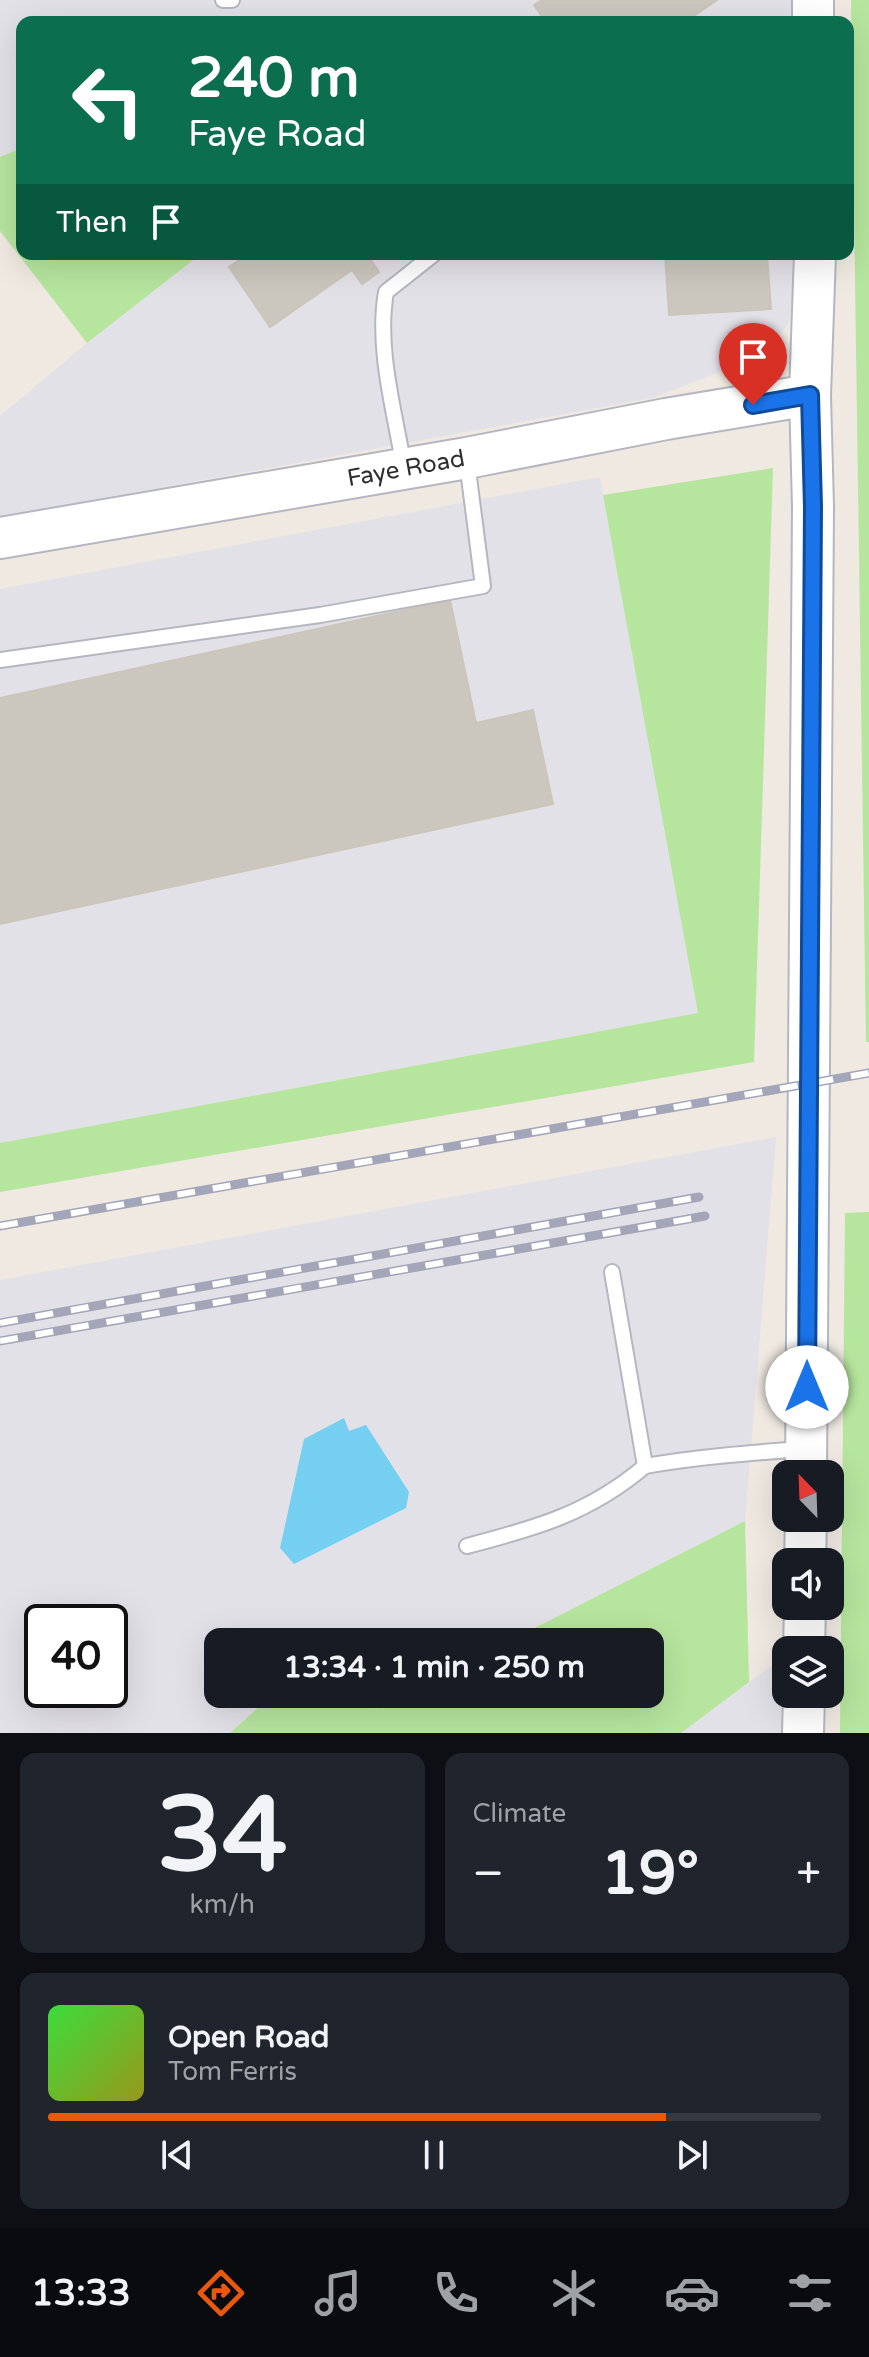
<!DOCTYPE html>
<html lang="en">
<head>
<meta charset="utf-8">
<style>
  :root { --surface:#171b24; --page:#20242c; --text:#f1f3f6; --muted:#9ea1a6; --line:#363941; --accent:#ea580c }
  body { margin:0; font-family:"Varela Round",sans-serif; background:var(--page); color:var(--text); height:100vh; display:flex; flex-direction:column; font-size:30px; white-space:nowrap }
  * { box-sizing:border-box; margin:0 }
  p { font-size:26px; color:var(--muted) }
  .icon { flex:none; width:44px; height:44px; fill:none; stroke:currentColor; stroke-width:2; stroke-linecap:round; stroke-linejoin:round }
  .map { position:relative; height:1733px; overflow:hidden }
  .details { display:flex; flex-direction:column; gap:20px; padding:20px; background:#0d0f14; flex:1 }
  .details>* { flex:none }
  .guide { position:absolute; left:16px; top:16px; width:838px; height:244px; border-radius:16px; box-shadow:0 8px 32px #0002; background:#0b6e4f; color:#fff; overflow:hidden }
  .needle { width:52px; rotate:337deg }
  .tools { position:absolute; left:772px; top:1460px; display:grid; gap:16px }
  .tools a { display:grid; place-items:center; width:72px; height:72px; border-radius:16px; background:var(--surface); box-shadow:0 8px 32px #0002; font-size:40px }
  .speed { position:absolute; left:24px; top:1604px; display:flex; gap:16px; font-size:40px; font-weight:700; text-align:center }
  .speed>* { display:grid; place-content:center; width:104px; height:104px; border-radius:50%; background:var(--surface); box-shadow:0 8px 32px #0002; line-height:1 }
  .speed .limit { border:4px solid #111; border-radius:12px; background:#fff; color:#111 }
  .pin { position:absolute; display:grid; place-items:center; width:68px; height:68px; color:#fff; margin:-82px -34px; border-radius:50% 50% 50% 0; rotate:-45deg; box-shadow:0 0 8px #0007 }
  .pin .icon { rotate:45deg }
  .me { position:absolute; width:88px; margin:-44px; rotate:0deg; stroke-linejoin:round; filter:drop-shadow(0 0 6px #0008) }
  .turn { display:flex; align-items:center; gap:28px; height:168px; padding:0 40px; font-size:36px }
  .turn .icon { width:104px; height:104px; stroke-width:2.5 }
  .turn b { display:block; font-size:56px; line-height:68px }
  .then { display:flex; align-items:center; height:76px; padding:0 40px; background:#0003; gap:16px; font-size:30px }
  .big { font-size:60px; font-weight:700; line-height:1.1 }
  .details .card { flex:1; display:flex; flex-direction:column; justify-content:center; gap:12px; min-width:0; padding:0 28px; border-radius:16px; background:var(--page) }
  .details .dial { align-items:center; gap:0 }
  .dial b { font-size:104px; line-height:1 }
  .song { display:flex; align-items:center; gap:24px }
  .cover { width:96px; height:96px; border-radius:12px; background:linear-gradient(135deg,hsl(120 70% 55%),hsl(60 70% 35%)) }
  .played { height:8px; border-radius:4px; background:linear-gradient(90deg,var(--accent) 80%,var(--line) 80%) }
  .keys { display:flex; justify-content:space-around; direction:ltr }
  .heat { display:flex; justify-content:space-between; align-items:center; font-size:44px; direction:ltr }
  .details .tiles { flex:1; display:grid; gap:20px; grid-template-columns:1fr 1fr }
  .card:last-child { grid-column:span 2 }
  .trip { position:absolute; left:204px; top:1628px; width:460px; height:80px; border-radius:16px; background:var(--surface); box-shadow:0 8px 32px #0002; font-weight:700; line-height:80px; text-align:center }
  .tabs { display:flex; height:128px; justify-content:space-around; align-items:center; background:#090b0e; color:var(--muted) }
  .tabs .icon { width:56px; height:56px }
  .tabs .active { color:var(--accent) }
  .tabs b { font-size:36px; color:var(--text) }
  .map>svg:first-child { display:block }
  .industrial { fill:#e3e1e8; fill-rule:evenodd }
  .green { fill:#b6e59e }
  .water { fill:#75cff0 }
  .building { fill:#cbc7bf; stroke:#cbc5ba; stroke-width:2 }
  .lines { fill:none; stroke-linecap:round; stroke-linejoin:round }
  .lane-casing { stroke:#b4b7c1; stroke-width:18 }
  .secondary-casing { stroke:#b4b7c1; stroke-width:44 }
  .lane { stroke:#fff; stroke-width:14 }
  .secondary { stroke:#fff; stroke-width:40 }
  .rail-casing { stroke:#a3a6b8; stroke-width:9 }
  .rail { stroke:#fff; stroke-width:6; stroke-dasharray:18; stroke-linecap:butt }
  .route-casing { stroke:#114b97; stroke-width:20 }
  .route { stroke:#1a73e8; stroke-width:14 }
  .labels { text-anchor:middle; stroke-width:6; stroke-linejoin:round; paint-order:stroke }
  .street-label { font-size:24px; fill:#2e2e2e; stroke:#fff }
</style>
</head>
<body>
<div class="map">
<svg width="869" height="1733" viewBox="0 0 869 1733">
  <rect width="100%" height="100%" fill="#efe9e1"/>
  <g class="industrial">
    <polygon points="0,0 793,0 794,22 22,22 22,148 0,157"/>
    <polygon points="201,254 801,254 788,325 756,358 652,398 0,517 0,416 87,343"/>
    <polygon points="600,477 699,1013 0,1143 0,589"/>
    <path d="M776 1137 745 1521 507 1642H218V1694H273L230 1733H0V1280ZM42 1622H110V1690H42Z"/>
    <polygon points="781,1659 781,1733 681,1733 749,1682"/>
    <polygon points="365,1694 405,1694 376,1709"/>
  </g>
  <g class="green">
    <polygon points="851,0 869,0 869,1042 866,1042"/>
    <polygon points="22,148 22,254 201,254 87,343 0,231 0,157"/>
    <polygon points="773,468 754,1062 0,1192 0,1143 698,1013 603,495"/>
    <polygon points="869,1212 869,1733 840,1733 845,1213"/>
    <polygon points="745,1521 749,1682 681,1733 230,1733 273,1694 365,1694 376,1709 405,1694 650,1694 650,1642 507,1642"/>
  </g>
  <polygon class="water" points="344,1418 349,1431 366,1425 409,1492 406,1508 294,1564 280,1548 304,1439"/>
  <g class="building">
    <polygon points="542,0 717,0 685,22 546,22 534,5"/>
    <polygon points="248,254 367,254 379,272 362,284 352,270 270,327 229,267"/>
    <polygon points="665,254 767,254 771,309 669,315"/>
    <polygon points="450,600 476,723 533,710 553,804 0,924 0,698"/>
  </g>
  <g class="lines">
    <defs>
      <g id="lane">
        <polyline points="223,0 232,0"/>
        <path d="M404 468C395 412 376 349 386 292L434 254"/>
        <polyline points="0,660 320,615 483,586 467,462"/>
        <path d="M612 1272 645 1466C697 1457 749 1453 802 1449"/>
        <path d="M467 1546C536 1528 590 1513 645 1466"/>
      </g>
      <g id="secondary">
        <polyline points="813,0 813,22"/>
        <polyline points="0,538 467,458 666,419 810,395"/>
        <polyline points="806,1474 813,507 810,395 815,254"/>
        <polyline points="805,1562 806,1518"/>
        <polyline points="804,1650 805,1606"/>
        <polyline points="803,1733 804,1694"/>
      </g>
    </defs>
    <use href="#lane" class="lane-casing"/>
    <use href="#secondary" class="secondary-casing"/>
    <use href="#lane" class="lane"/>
    <use href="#secondary" class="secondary"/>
    <defs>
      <g id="rail">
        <polyline points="0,1226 869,1073"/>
        <polyline points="0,1323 699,1197"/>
        <polyline points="0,1341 705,1216"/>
      </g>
    </defs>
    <use href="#rail" class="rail-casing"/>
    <use href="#rail" class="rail"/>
  </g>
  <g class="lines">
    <defs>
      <polyline id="route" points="753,405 810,395 813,507 807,1387"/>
    </defs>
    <use href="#route" class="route-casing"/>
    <use href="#route" class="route"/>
  </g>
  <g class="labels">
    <g class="street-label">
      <text transform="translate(406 468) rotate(-10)" y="8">Faye Road</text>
    </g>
  </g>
</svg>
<div class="tools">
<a><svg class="needle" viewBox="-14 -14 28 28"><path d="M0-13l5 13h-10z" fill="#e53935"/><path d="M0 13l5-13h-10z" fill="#9ea1a6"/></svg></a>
<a><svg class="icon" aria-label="sound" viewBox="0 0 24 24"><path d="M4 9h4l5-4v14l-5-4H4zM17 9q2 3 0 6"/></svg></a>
<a><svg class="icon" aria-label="layers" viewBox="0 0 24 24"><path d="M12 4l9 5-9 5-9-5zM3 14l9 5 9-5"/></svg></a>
</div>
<div class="speed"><div class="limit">40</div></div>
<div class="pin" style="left:753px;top:405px;background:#d93025"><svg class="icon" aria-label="arrive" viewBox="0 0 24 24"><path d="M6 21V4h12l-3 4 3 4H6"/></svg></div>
<svg class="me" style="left:807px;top:1387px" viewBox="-20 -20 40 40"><circle r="19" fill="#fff"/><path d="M0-13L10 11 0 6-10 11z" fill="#1a73e8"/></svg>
<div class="trip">13:34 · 1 min · 250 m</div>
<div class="guide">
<div class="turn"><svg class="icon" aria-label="left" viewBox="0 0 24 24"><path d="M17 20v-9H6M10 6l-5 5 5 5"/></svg><div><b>240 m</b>Faye Road</div></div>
<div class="then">Then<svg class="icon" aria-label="arrive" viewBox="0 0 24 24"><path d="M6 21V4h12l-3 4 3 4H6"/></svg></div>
</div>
</div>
<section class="details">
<div class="tiles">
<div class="card dial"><b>34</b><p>km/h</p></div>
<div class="card"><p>Climate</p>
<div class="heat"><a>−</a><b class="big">19°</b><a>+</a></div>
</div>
<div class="card">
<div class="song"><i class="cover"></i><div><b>Open Road</b><p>Tom Ferris</p></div></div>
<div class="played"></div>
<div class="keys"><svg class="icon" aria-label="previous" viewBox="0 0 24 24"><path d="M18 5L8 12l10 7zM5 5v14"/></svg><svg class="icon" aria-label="pause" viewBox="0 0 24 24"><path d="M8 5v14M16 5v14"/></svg><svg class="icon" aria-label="next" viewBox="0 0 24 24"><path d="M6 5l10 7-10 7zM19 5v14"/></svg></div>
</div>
</div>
</section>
<nav class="tabs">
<b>13:33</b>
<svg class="icon active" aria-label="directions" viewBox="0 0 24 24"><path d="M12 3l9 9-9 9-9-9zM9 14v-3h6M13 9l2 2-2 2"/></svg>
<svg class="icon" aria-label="music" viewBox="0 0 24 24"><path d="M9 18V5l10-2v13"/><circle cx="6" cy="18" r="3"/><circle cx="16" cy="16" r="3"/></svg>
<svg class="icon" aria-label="phone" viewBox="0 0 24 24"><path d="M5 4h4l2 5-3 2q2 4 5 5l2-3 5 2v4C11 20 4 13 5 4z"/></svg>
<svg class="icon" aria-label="climate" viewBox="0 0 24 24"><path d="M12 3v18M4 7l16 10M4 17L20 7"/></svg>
<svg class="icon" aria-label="car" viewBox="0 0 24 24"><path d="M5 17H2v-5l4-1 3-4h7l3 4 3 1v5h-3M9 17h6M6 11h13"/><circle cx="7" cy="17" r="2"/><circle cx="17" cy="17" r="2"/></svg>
<svg class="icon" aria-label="filters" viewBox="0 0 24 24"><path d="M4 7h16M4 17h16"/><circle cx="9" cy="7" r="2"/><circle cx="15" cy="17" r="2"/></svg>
</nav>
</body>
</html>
